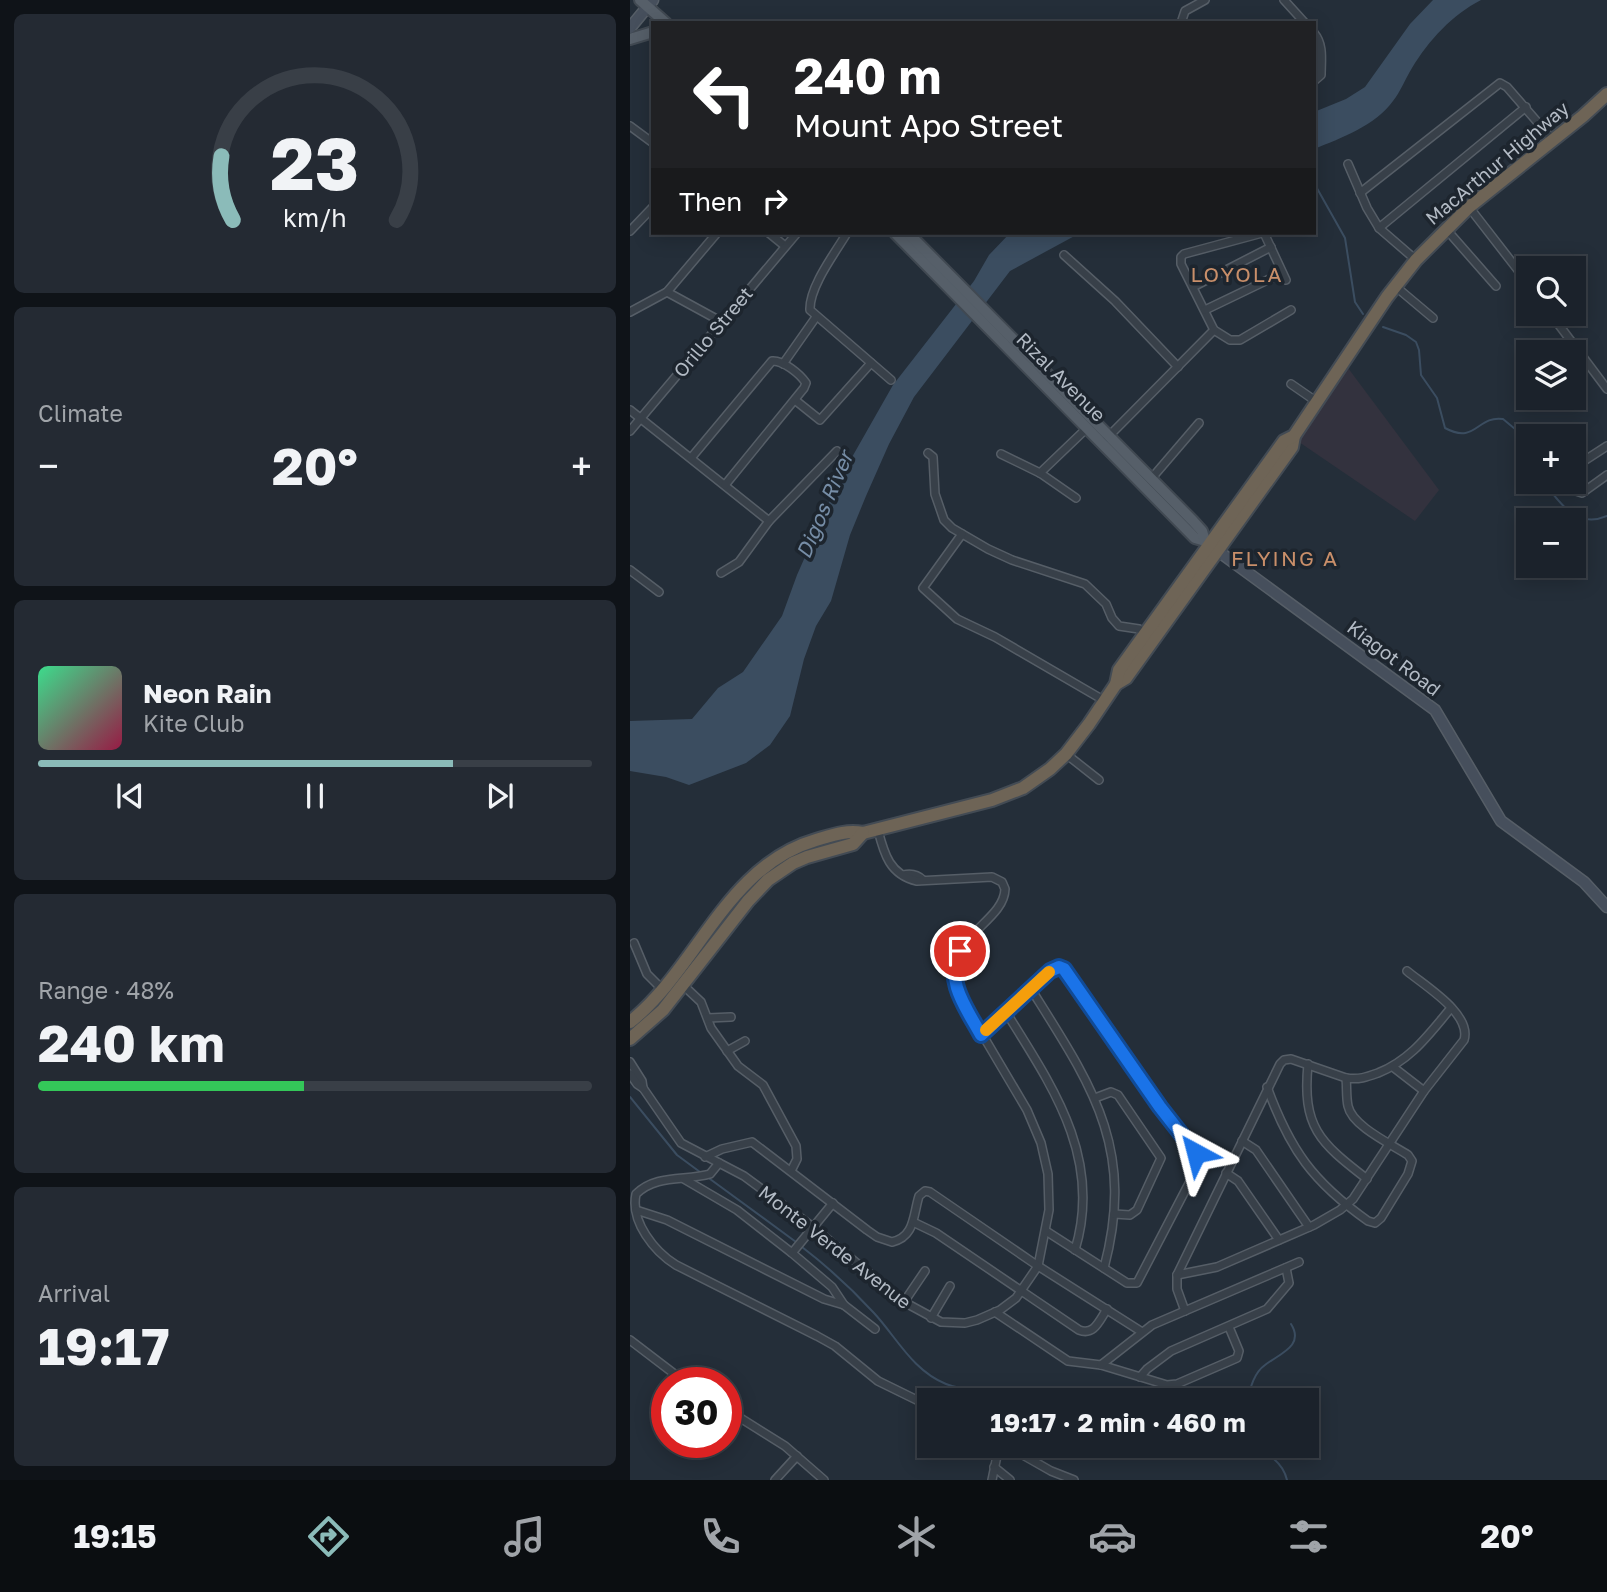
<!DOCTYPE html>
<html lang="en">
<head>
<meta charset="utf-8">
<style>
  :root { --surface:#1b222b; --page:#242a33; --text:#f1f3f6; --muted:#a0a4a9; --line:#393f47; --accent:#8bbbb9 }
  body { margin:0; font-family:"Golos Text",sans-serif; background:var(--page); color:var(--text); height:100vh; display:flex; flex-direction:column; font-size:26px; white-space:nowrap }
  * { box-sizing:border-box; margin:0 }
  p { font-size:23px; color:var(--muted) }
  .icon { flex:none; width:38px; height:38px; fill:none; stroke:currentColor; stroke-width:2; stroke-linecap:round; stroke-linejoin:round }
  .map { position:relative; flex:1; overflow:hidden }
  .details { display:flex; flex-direction:column; gap:14px; padding:14px; background:#0f1318; width:630px }
  .details>* { flex:none }
  .top-card { position:absolute; left:21px; top:21px; width:665px; height:214px; border-radius:0px; box-shadow:0 4px 18px #0003,0 0 0 2px var(--line); background:#202124; color:#fff; overflow:hidden }
  .buttons { position:absolute; left:886px; top:256px; display:grid; gap:14px }
  .buttons a { display:grid; place-items:center; width:70px; height:70px; border-radius:0px; background:var(--surface); box-shadow:0 4px 18px #0003,0 0 0 2px var(--line); font-size:35px }
  .speed { position:absolute; left:21px; top:1367px; display:flex; gap:14px; font-size:35px; font-weight:700; text-align:center }
  .speed>* { display:grid; place-content:center; width:91px; height:91px; border-radius:50%; background:var(--surface); box-shadow:0 4px 18px #0003,0 0 0 2px var(--line); line-height:1 }
  .speed .limit { border:10px solid #d22; background:#fff; color:#111 }
  .pin { position:absolute; display:grid; place-items:center; width:60px; height:60px; color:#fff; margin:-30px; border:4px solid #fff; border-radius:50%; box-shadow:0 2px 7px #0007 }
  .me { position:absolute; width:77px; margin:-38px; rotate:322deg; stroke-linejoin:round; filter:drop-shadow(0 0 5px #0008) }
  .turn { display:flex; align-items:center; gap:24px; height:147px; padding:0 28px; font-size:32px }
  .turn .icon { width:91px; height:91px; stroke-width:2.5 }
  .turn b { display:block; font-size:49px; line-height:60px }
  .then { display:flex; align-items:center; height:66px; padding:0 28px; background:#0003; gap:14px; font-size:26px }
  .big { font-size:52px; font-weight:700; line-height:1.1 }
  .details .widget { flex:1; display:flex; flex-direction:column; justify-content:center; gap:10px; min-width:0; padding:0 24px; border-radius:10px; background:var(--page) }
  .details .dial { align-items:center; gap:0 }
  .dial svg { height:182px; overflow:visible; fill:none; stroke:var(--line); stroke-width:7; stroke-linecap:round; text-anchor:middle }
  .dial text { fill:var(--text); stroke:none }
  .song { display:flex; align-items:center; gap:21px }
  .cover { width:84px; height:84px; border-radius:10px; background:linear-gradient(135deg,hsl(150 70% 55%),hsl(340 70% 35%)) }
  .played { height:7px; border-radius:4px; background:linear-gradient(90deg,var(--accent) 75%,var(--line) 75%) }
  .keys { display:flex; justify-content:space-around; direction:ltr }
  .heat { display:flex; justify-content:space-between; align-items:center; font-size:38px; direction:ltr }
  .charge { height:10px; border-radius:5px; background:linear-gradient(90deg,#34c759 48%,var(--line) 0) }
  .trip { position:absolute; left:287px; top:1388px; width:402px; height:70px; border-radius:0px; background:var(--surface); box-shadow:0 4px 18px #0003,0 0 0 2px var(--line); font-weight:700; line-height:70px; text-align:center }
  .tabs { display:flex; height:112px; justify-content:space-around; align-items:center; background:#0b0e11; color:var(--muted) }
  .tabs .icon { width:49px; height:49px }
  .tabs .active { color:var(--accent) }
  .tabs b { font-size:32px; color:var(--text) }
  main { display:flex; flex:1; min-height:0 }
  .map>svg:first-child { display:block }
  .medical { fill:#33323e }
  .water { fill:#3b4d60 }
  .lines { fill:none; stroke-linecap:round; stroke-linejoin:round }
  .stream { stroke:#3b4d60; stroke-width:2 }
  .street-casing { stroke:#565e67; stroke-width:10 }
  .secondary-casing { stroke:#565e67; stroke-width:13 }
  .primary-casing { stroke:#414952; stroke-width:14 }
  .highway-casing { stroke:#434b54; stroke-width:16 }
  .street { stroke:#384049; stroke-width:7 }
  .secondary { stroke:#464f5c; stroke-width:10 }
  .primary { stroke:#565f69; stroke-width:10 }
  .highway { stroke:#6e6456; stroke-width:12 }
  .route-casing { stroke:#114b97; stroke-width:18 }
  .route { stroke:#1a73e8; stroke-width:12 }
  .slow { stroke:#f59e0b; stroke-width:12 }
  .labels { text-anchor:middle; stroke-width:7; stroke-linejoin:round; paint-order:stroke }
  .street-label { font-size:19px; fill:#b3bbc5; stroke:#1d252e }
  .neighbourhood-label { font-size:21px; letter-spacing:2px; fill:#c98f6a; stroke:#1d252e }
  .water-label { font-size:21px; font-style:italic; fill:#768da6; stroke:#1d252e }
</style>
</head>
<body>
<main>
<section class="details">
<div class="widget dial"><svg viewBox="0 0 100 80">
<path d="M14 69A42 42 0 1 1 86 69"/>
<path d="M14 69A42 42 0 0 1 9 41" stroke="#8bbbb9"/>
<text x="50" y="56" font-size="32" font-weight="700">23</text>
<text x="50" y="72" font-size="11">km/h</text>
</svg></div>
<div class="widget"><p>Climate</p>
<div class="heat"><a>−</a><b class="big">20°</b><a>+</a></div>
</div>
<div class="widget">
<div class="song"><i class="cover"></i><div><b>Neon Rain</b><p>Kite Club</p></div></div>
<div class="played"></div>
<div class="keys"><svg class="icon" aria-label="previous" viewBox="0 0 24 24"><path d="M18 5L8 12l10 7zM5 5v14"/></svg><svg class="icon" aria-label="pause" viewBox="0 0 24 24"><path d="M8 5v14M16 5v14"/></svg><svg class="icon" aria-label="next" viewBox="0 0 24 24"><path d="M6 5l10 7-10 7zM19 5v14"/></svg></div>
</div>
<div class="widget"><p>Range · 48%</p><b class="big">240 km</b><div class="charge"></div></div>
<div class="widget"><p>Arrival</p><b class="big">19:17</b></div>
</section>
<div class="map">
<svg width="977" height="1480" viewBox="0 0 977 1480">
  <rect width="100%" height="100%" fill="#242e39"/>
  <polygon class="medical" points="718,368 809,490 785,521 666,440"/>
  <g class="water">
    <path d="M803 0H851C822 15 799 40 782 68 775 79 771 91 763 101 745 126 711 138 684 149V112L716 99 735 87 780 24Z"/>
    <polygon points="380,233 450,233 380,271 284,397 259,444 236,496 220,535 201,601 186,626 174,659 160,716 140,745 116,763 59,785 36,777 0,771 0,721 62,719 88,688 113,672 152,616 167,575 209,480 263,385 344,281 359,255"/>
  </g>
  <g class="lines">
    <g class="stream">
      <polyline points="684,183 715,238 725,302 733,314"/>
      <path d="M753 327 776 335 786 342 789 350 791 375 807 398 815 428C846 445 847 415 873 419L885 429 898 454"/>
      <path d="M913 481C930 504 947 529 977 516"/>
      <polyline points="0,1097 47,1155 70,1172"/>
      <polyline points="80,1179 166,1242"/>
      <path d="M172 1247C198 1267 222 1289 244 1313 267 1338 283 1371 316 1384 351 1397 389 1386 423 1400"/>
      <path d="M619 1400C619 1388 625 1372 635 1365 649 1354 675 1346 661 1324"/>
      <polyline points="508,1446 528,1454 593,1446"/>
      <path d="M623 1446C638 1454 653 1462 657 1480"/>
    </g>
    <defs>
      <g id="street">
        <polyline points="654,0 675,23"/>
        <polyline points="551,23 555,11 575,0"/>
        <path d="M684 33C694 45 691 60 691 75L684 81"/>
        <polyline points="0,126 23,143"/>
        <polyline points="718,164 737,208 749,228 786,260"/>
        <polyline points="730,193 870,83 877,87 923,140"/>
        <polyline points="839,207 898,283"/>
        <polyline points="749,228 896,107"/>
        <polyline points="816,229 866,286"/>
        <polyline points="0,231 23,207"/>
        <polyline points="139,233 155,246"/>
        <path d="M217 233C205 253 179 287 180 310L261 380"/>
        <polyline points="632,233 554,254 551,257 551,264 584,330 600,340 610,340 661,310"/>
        <polyline points="634,233 656,280"/>
        <polyline points="434,255 485,301 548,367"/>
        <polyline points="765,286 803,318"/>
        <polyline points="563,287 641,247"/>
        <polyline points="37,292 92,322"/>
        <polyline points="575,310 652,273"/>
        <polyline points="0,312 37,292 87,233"/>
        <polyline points="920,313 977,389"/>
        <polyline points="153,364 186,317"/>
        <polyline points="661,384 687,402"/>
        <polyline points="165,400 190,420 241,363"/>
        <polyline points="0,410 139,521"/>
        <polyline points="0,431 167,233"/>
        <polyline points="477,438 584,330"/>
        <polyline points="298,453 303,457 305,494 314,520 322,528 358,549 382,560 455,584 476,604 482,618 489,626 509,629 517,635"/>
        <polyline points="371,454 410,473 446,498"/>
        <path d="M61 458 142 361C153 360 170 374 176 383L174 388 95 485"/>
        <polyline points="943,468 977,446"/>
        <polyline points="410,473 457,428"/>
        <polyline points="521,479 569,423"/>
        <polyline points="937,481 946,491 952,493 977,475"/>
        <polyline points="332,534 293,588 327,619 365,637 475,701"/>
        <polyline points="0,570 29,592"/>
        <polyline points="91,573 109,562 139,521 207,451"/>
        <polyline points="436,754 469,780"/>
        <path d="M273 875C281 873 287 874 293 880"/>
        <polyline points="313,933 334,946"/>
        <polyline points="4,943 17,974 32,989"/>
        <polyline points="53,985 71,1002 81,1028 108,1066 133,1085 166,1146 167,1159 161,1171"/>
        <path d="M401 989C462 1086 506 1148 474 1268"/>
        <path d="M376 1012C422 1086 473 1158 445 1250"/>
        <polyline points="78,1018 101,1017"/>
        <polyline points="351,1035 420,971 426,967 432,968 530,1107 568,1156 567,1168 507,1283 497,1283 416,1231"/>
        <polyline points="97,1051 115,1041"/>
        <path d="M0 1062 12 1081 13 1088 51 1143 114 1176 183 1227 274 1302 311 1322 335 1323 347 1320 370 1310 386 1298 408 1266 419 1210 418 1174 411 1143 397 1110 329 995C304 940 374 925 375 889L372 882 362 877 287 881C260 875 254 854 248 830"/>
        <path d="M678 1064C672 1127 689 1142 737 1179"/>
        <polyline points="763,1067 794,1091"/>
        <polyline points="0,1074 7,1084 13,1088"/>
        <path d="M637 1087C660 1150 683 1182 738 1221L745 1223 751 1218 778 1174 782 1161 778 1155C761 1144 722 1126 718 1106 716 1097 717 1087 716 1078"/>
        <polyline points="465,1098 481,1092 488,1095 531,1158 507,1210 500,1215 484,1214"/>
        <polyline points="612,1141 626,1150 679,1227"/>
        <path d="M75 1157 92 1149 122 1142 237 1230 247 1237 262 1242C285 1237 283 1215 289 1196L295 1191 300 1192 408 1266 512 1332"/>
        <path d="M89 1163 80 1174C55 1181 26 1174 6 1194 0 1222 25 1252 46 1265L187 1336 205 1346 248 1381 299 1406"/>
        <polyline points="596,1173 608,1181 649,1240"/>
        <polyline points="54,1179 107,1210 162,1253 202,1287 214,1305 245,1329"/>
        <polyline points="6,1210 37,1220 194,1299 214,1305"/>
        <path d="M283 1222 306 1233 449 1330C464 1336 469 1321 477 1309"/>
        <polyline points="162,1253 203,1203"/>
        <path d="M547 1275 587 1267 684 1225 710 1210 723 1199 794 1091 834 1040C842 1014 795 986 777 971"/>
        <polyline points="274,1302 295,1271"/>
        <path d="M555 1311 547 1289V1275L650 1064 654 1060 661 1059 716 1078C729 1080 737 1077 748 1073 781 1060 799 1034 821 1008"/>
        <polyline points="365,1312 438,1361 471,1365 537,1385 547,1384 607,1358 609,1351 599,1327"/>
        <polyline points="301,1318 320,1286"/>
        <polyline points="0,1340 55,1382"/>
        <polyline points="471,1365 522,1325 669,1262"/>
        <polyline points="510,1377 517,1369 541,1351 637,1309 659,1283 656,1268"/>
        <polyline points="96,1409 155,1446 194,1480"/>
        <polyline points="377,1446 421,1471 444,1480"/>
        <polyline points="364,1467 380,1480"/>
        <polyline points="145,1480 167,1456"/>
        <polyline points="362,1480 369,1446"/>
      </g>
      <g id="secondary">
        <polyline points="0,28 23,0"/>
        <polyline points="588,551 805,710 871,821 954,882 977,907"/>
      </g>
      <g id="primary">
        <polyline points="10,0 36,23"/>
        <polyline points="0,39 23,32"/>
        <polyline points="265,233 565,538 575,541 586,549"/>
        <polyline points="278,233 563,521 572,531 575,541"/>
      </g>
      <g id="highway">
        <polyline points="486,684 496,678 662,447 664,436"/>
        <path d="M0 1022C68 968 96 866 186 840 203 835 216 830 233 833L362 800 393 788 420 769 436 754 459 724 486 684 489 670 654 441 664 436 757 297 786 260 839 207 953 116 977 94"/>
        <polyline points="0,1039 33,1010 118,901 138,880 163,863 177,857 223,844 233,833"/>
      </g>
    </defs>
    <use href="#street" class="street-casing"/>
    <use href="#secondary" class="secondary-casing"/>
    <use href="#primary" class="primary-casing"/>
    <use href="#highway" class="highway-casing"/>
    <use href="#street" class="street"/>
    <use href="#secondary" class="secondary"/>
    <use href="#primary" class="primary"/>
    <use href="#highway" class="highway"/>
  </g>
  <g class="lines">
    <defs>
      <path id="route" d="M330 951C314 980 337 1009 351 1035L420 971 429 967 434 969 530 1107 566 1153"/>
    </defs>
    <use href="#route" class="route-casing"/>
    <use href="#route" class="route"/>
    <polyline class="slow" points="356,1030 419,972"/>
  </g>
  <g class="labels">
    <g class="street-label">
      <text transform="translate(867 163) rotate(-40)" y="7">MacArthur Highway</text>
      <text transform="translate(83 332) rotate(-50)" y="7">Orillo Street</text>
      <text transform="translate(431 377) rotate(45)" y="7">Rizal Avenue</text>
      <text transform="translate(764 658) rotate(37)" y="7">Kiagot Road</text>
      <text transform="translate(205 1247) rotate(38)" y="7">Monte Verde Avenue</text>
    </g>
    <g class="neighbourhood-label">
      <text x="607" y="282">LOYOLA</text>
      <text x="655" y="566">FLYING A</text>
    </g>
    <g class="water-label">
      <text transform="translate(195 505) rotate(-67)" y="7">Digos River</text>
    </g>
  </g>
</svg>
<div class="buttons">
<a><svg class="icon" aria-label="search" viewBox="0 0 24 24"><circle cx="10" cy="10" r="6"/><path d="M15 15l6 6"/></svg></a>
<a><svg class="icon" aria-label="layers" viewBox="0 0 24 24"><path d="M12 4l9 5-9 5-9-5zM3 14l9 5 9-5"/></svg></a>
<a>+</a>
<a>−</a>
</div>
<div class="speed"><div class="limit">30</div></div>
<div class="pin" style="left:330px;top:951px;background:#d93025"><svg class="icon" aria-label="arrive" viewBox="0 0 24 24"><path d="M6 21V4h12l-3 4 3 4H6"/></svg></div>
<svg class="me" style="left:566px;top:1153px" viewBox="-20 -20 40 40"><path d="M0-17L14 15 0 8-14 15z" fill="#1a73e8" stroke="#fff" stroke-width="4"/></svg>
<div class="trip">19:17 · 2 min · 460 m</div>
<div class="top-card">
<div class="turn"><svg class="icon" aria-label="left" viewBox="0 0 24 24"><path d="M17 20v-9H6M10 6l-5 5 5 5"/></svg><div><b>240 m</b>Mount Apo Street</div></div>
<div class="then">Then<svg class="icon" aria-label="right" viewBox="0 0 24 24"><path d="M7 20v-9h11M14 6l5 5-5 5"/></svg></div>
</div>
</div>
</main>
<nav class="tabs">
<b>19:15</b>
<svg class="icon active" aria-label="directions" viewBox="0 0 24 24"><path d="M12 3l9 9-9 9-9-9zM9 14v-3h6M13 9l2 2-2 2"/></svg>
<svg class="icon" aria-label="music" viewBox="0 0 24 24"><path d="M9 18V5l10-2v13"/><circle cx="6" cy="18" r="3"/><circle cx="16" cy="16" r="3"/></svg>
<svg class="icon" aria-label="phone" viewBox="0 0 24 24"><path d="M5 4h4l2 5-3 2q2 4 5 5l2-3 5 2v4C11 20 4 13 5 4z"/></svg>
<svg class="icon" aria-label="climate" viewBox="0 0 24 24"><path d="M12 3v18M4 7l16 10M4 17L20 7"/></svg>
<svg class="icon" aria-label="car" viewBox="0 0 24 24"><path d="M5 17H2v-5l4-1 3-4h7l3 4 3 1v5h-3M9 17h6M6 11h13"/><circle cx="7" cy="17" r="2"/><circle cx="17" cy="17" r="2"/></svg>
<svg class="icon" aria-label="filters" viewBox="0 0 24 24"><path d="M4 7h16M4 17h16"/><circle cx="9" cy="7" r="2"/><circle cx="15" cy="17" r="2"/></svg>
<b>20°</b>
</nav>
</body>
</html>
